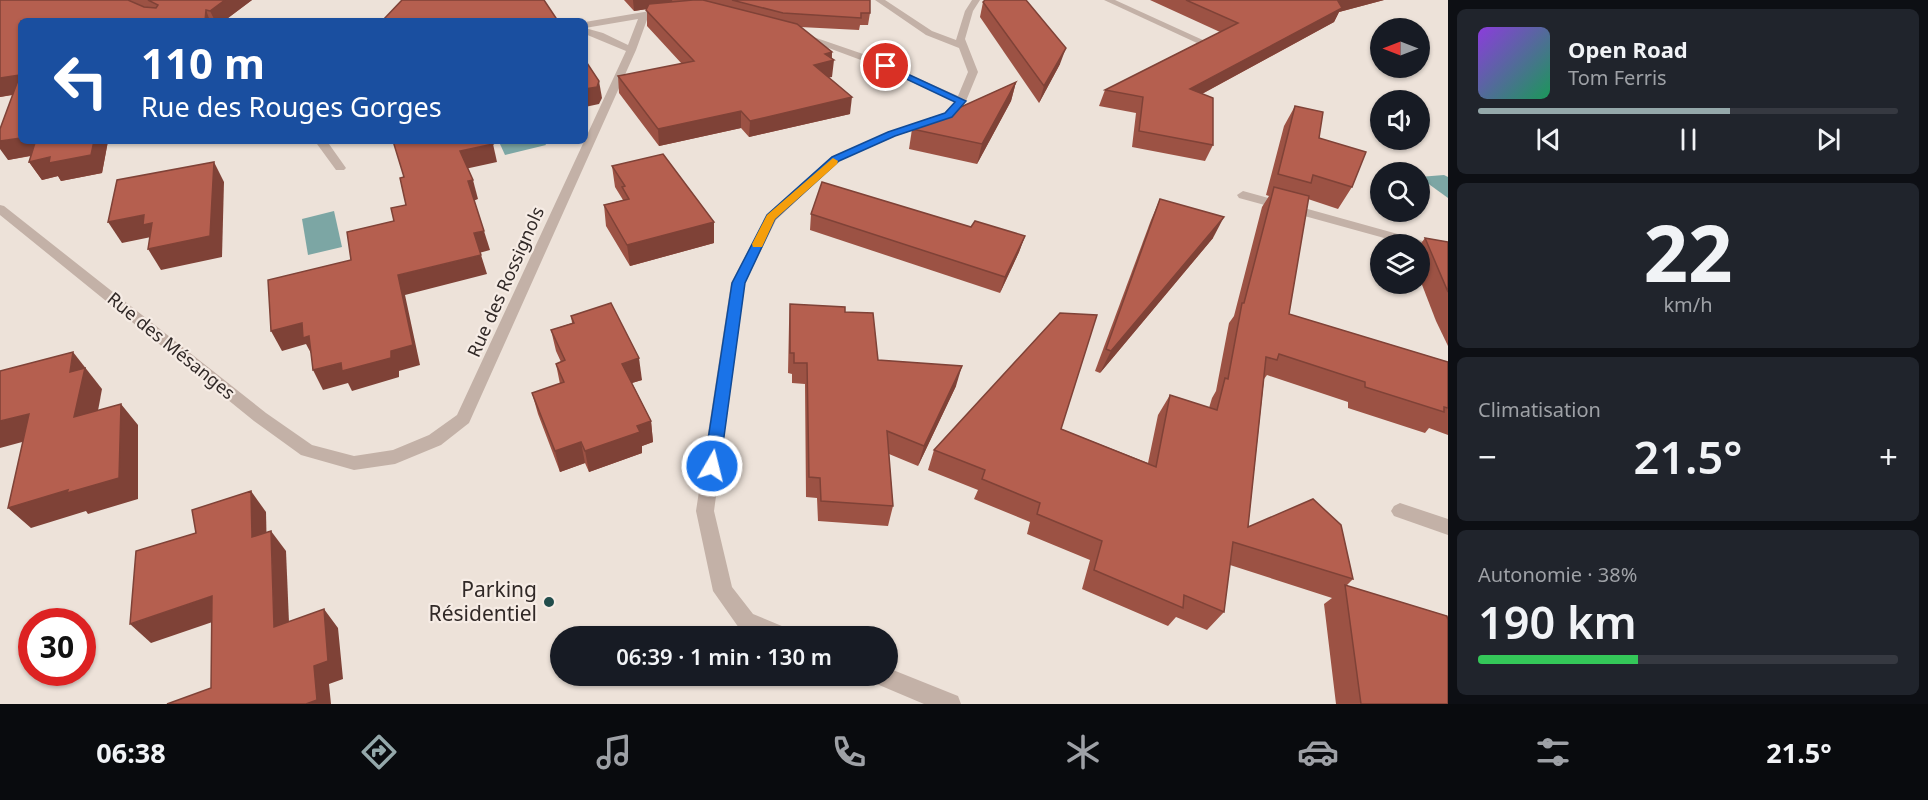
<!DOCTYPE html>
<html lang="fr">
<head>
<meta charset="utf-8">
<style>
  :root { --surface:#171b24; --page:#20242c; --text:#f1f3f6; --muted:#9ea1a6; --line:#363941; --accent:#94a8aa }
  body { margin:0; font-family:"Noto Sans",sans-serif; background:var(--page); color:var(--text); height:100vh; display:flex; flex-direction:column; font-size:22px; white-space:nowrap }
  * { box-sizing:border-box; margin:0 }
  p { font-size:20px; color:var(--muted) }
  .icon { flex:none; width:33px; height:33px; fill:none; stroke:currentColor; stroke-width:2; stroke-linecap:round; stroke-linejoin:round }
  .map { position:relative; flex:1; overflow:hidden }
  .side { display:flex; flex-direction:column; gap:9px; padding:9px; background:#0d0f14; width:480px }
  .side>* { flex:none }
  .top-card { position:absolute; left:18px; top:18px; width:570px; height:126px; border-radius:9px; box-shadow:0 2px 4px #0004; background:#1a4fa0; color:#fff; overflow:hidden }
  .needle { width:39px; rotate:270deg }
  .fabs { position:absolute; left:1370px; top:18px; display:grid; gap:12px }
  .fabs a { display:grid; place-items:center; width:60px; height:60px; border-radius:50%; background:var(--surface); box-shadow:0 2px 4px #0004; font-size:30px }
  .speed { position:absolute; left:18px; top:608px; display:flex; gap:12px; font-size:30px; font-weight:700; text-align:center }
  .speed>* { display:grid; place-content:center; width:78px; height:78px; border-radius:50%; background:var(--surface); box-shadow:0 2px 4px #0004; line-height:1 }
  .speed .limit { border:9px solid #d22; background:#fff; color:#111 }
  .pin { position:absolute; display:grid; place-items:center; width:51px; height:51px; color:#fff; margin:-26px; border:3px solid #fff; border-radius:50%; box-shadow:0 2px 6px #0007 }
  .me { position:absolute; width:66px; margin:-33px; rotate:8deg; stroke-linejoin:round; filter:drop-shadow(0 0 4px #0008) }
  .turn { display:flex; align-items:center; gap:21px; height:126px; padding:0 24px; font-size:27px }
  .turn .icon { width:78px; height:78px; stroke-width:2.5 }
  .turn b { display:block; font-size:42px; line-height:51px }
  .big { font-size:45px; font-weight:600; line-height:1.1 }
  .side .widget { flex:1; display:flex; flex-direction:column; justify-content:center; gap:9px; min-width:0; padding:0 21px; border-radius:9px; background:var(--page) }
  .side .dial { align-items:center; gap:0 }
  .dial b { font-size:78px; line-height:1 }
  .song { display:flex; align-items:center; gap:18px }
  .cover { width:72px; height:72px; border-radius:9px; background:linear-gradient(135deg,hsl(270 70% 55%),hsl(150 70% 35%)) }
  .played { height:6px; border-radius:3px; background:linear-gradient(90deg,var(--accent) 60%,var(--line) 60%) }
  .keys { display:flex; justify-content:space-around; direction:ltr }
  .heat { display:flex; justify-content:space-between; align-items:center; font-size:33px; direction:ltr }
  .charge { height:9px; border-radius:4px; background:linear-gradient(90deg,#34c759 38%,var(--line) 0) }
  .trip { position:absolute; left:550px; top:626px; width:348px; height:60px; border-radius:30px; background:var(--surface); box-shadow:0 2px 4px #0004; font-weight:600; line-height:60px; text-align:center }
  .dock { display:flex; height:96px; justify-content:space-around; align-items:center; background:#090b0e; color:var(--muted) }
  .dock .icon { width:42px; height:42px }
  .dock .selected { color:var(--accent) }
  .dock b { font-size:27px; color:var(--text) }
  main { display:flex; flex:1; min-height:0 }
  .map>svg:first-child { display:block }
  .water { fill:#7ca6a4 }
  .lines { fill:none; stroke-linecap:round; stroke-linejoin:round }
  .minor { fill:#c3b1a7; fill-rule:evenodd }
  .wall { fill:#9c5244 }
  .shaded-wall { fill:#7f4237 }
  .building { fill:#b55f4f; stroke:#7f4237; stroke-width:1.5 }
  .route { fill:#1a73e8; stroke:#114b97; stroke-width:1.5 }
  .slow { fill:#f59e0b }
  .poi-dot { fill:#224d4c; stroke:#f6ece5; stroke-width:2 }
  .labels { text-anchor:middle; stroke-width:4.5; stroke-linejoin:round; paint-order:stroke }
  .street-label { font-size:18px; fill:#312927; stroke:#f6ece5 }
  .near-poi-label { font-size:21px; fill:#312927; stroke:#f6ece5; text-anchor:end }
</style>
</head>
<body>
<main>
<div class="map">
<svg width="1448" height="704" viewBox="0 0 1448 704">
  <rect width="100%" height="100%" fill="#ede2d9"/>
  <g class="water">
    <polygon points="514,141 544,141 546,145 505,155 500,144"/>
    <polygon points="1444,175 1448,177 1448,198 1419,177"/>
    <polygon points="334,211 342,247 308,255 302,219"/>
  </g>
  <g class="lines">
    <g class="minor">
      <polygon points="875,0 885,0 932,31 956,40 965,11 972,0 980,0 973,11 965,39 978,72 966,101 952,117 896,136 839,161 776,220 745,283 714,511 732,587 753,614 789,629 792,636 759,636 739,628 713,591 696,511 731,283 767,215 831,157 888,132 944,113 955,102 877,66 791,34 796,31 863,54 958,96 968,72 959,48 926,35"/>
      <polygon points="1104,0 1115,0 1205,41 1197,43"/>
      <polygon points="650,11 654,14 648,17 636,50 469,423 441,445 395,464 354,470 301,455 254,421 0,215 0,205 4,206 266,413 312,445 354,456 393,450 429,435 457,415 626,51 585,34 585,28 603,33 628,45 638,19 585,28 585,22"/>
      <polygon points="319,141 331,141 329,144 346,168 344,170 336,170 317,144"/>
      <polygon points="1243,191 1448,248 1448,256 1419,248 1419,244 1406,244 1239,198 1237,195"/>
      <polygon points="1400,503 1448,519 1448,535 1394,516 1391,511 1394,506"/>
      <polygon points="888,668 958,696 961,704 924,704 872,682 868,675 888,675"/>
    </g>
  </g>
  <g class="wall">
    <polygon points="0,0 252,0 224,21 21,21 21,141 108,141 102,173 61,181 58,176 42,180 29,162 31,156 8,160 13,95 0,97"/>
    <polygon points="624,0 870,0 870,13 868,25 860,25 859,30 800,27 832,52 832,77 828,77 850,114 749,137 741,128 659,146 619,93 618,76 682,64 647,26 647,9 634,11"/>
    <polygon points="1150,0 1384,0 1339,12 1334,22 1202,94 1213,145 1205,161 1132,147 1136,113 1099,106 1105,90 1220,32"/>
    <polygon points="983,2 1060,64 1039,103 980,17"/>
    <polygon points="1016,82 1011,101 977,164 909,149 912,129"/>
    <polygon points="1295,106 1319,138 1352,187 1338,209 1308,199 1289,314 1448,362 1448,435 1429,428 1425,433 1348,408 1348,402 1267,375 1264,379 1248,527 1353,579 1346,586 1448,704 1336,704 1324,604 1332,598 1230,565 1224,612 1207,630 1176,617 1168,626 1082,589 1090,560 1027,534 1030,522 974,499 978,490 928,470 934,450 1061,429 1148,463 1158,415 1170,395 1209,408 1212,398 1216,391 1229,323 1234,316 1262,207 1269,196 1266,195 1284,126"/>
    <polygon points="612,166 714,222 714,243 630,266 606,226 604,205 623,200 615,187"/>
    <polygon points="1160,199 1213,238 1100,373 1095,371 1151,220"/>
    <polygon points="811,214 971,227 1025,236 1019,252 1000,293 810,230"/>
    <polygon points="1425,238 1448,242 1448,346 1436,321 1419,277 1419,246"/>
    <polygon points="790,304 845,312 878,360 956,386 918,466 889,454 893,506 888,526 818,521 817,498 806,497 805,384 792,383 792,374 788,373 789,324"/>
    <polygon points="571,316 642,380 632,383 651,421 653,442 642,446 642,453 589,472 585,463 560,472 538,414 532,393 560,384 556,364 561,362 556,351 551,330 572,323"/>
  </g>
  <g class="shaded-wall">
    <polygon points="225,0 252,0 224,21 215,21 210,11"/>
    <polygon points="633,0 672,0 673,5 634,11"/>
    <polygon points="1340,0 1384,0 1339,12 1334,22 1183,104 1190,89"/>
    <polygon points="206,10 210,21 205,21"/>
    <polygon points="1066,48 1060,64 1039,103 1044,86"/>
    <polygon points="832,52 831,61 834,60 832,77 812,81 814,65 825,54"/>
    <polygon points="20,75 21,93 0,97 0,78"/>
    <polygon points="599,81 602,98 599,104 585,107 585,89"/>
    <polygon points="1016,82 1011,101 977,164 982,144"/>
    <polygon points="852,97 850,114 749,137 750,121"/>
    <polygon points="741,111 741,128 659,146 658,129"/>
    <polygon points="21,138 21,141 108,141 102,173 61,181 58,176 42,180 29,162 34,155 8,160 0,149 0,141"/>
    <polygon points="493,144 497,162 465,169 460,151"/>
    <polygon points="214,162 224,182 222,257 161,270 148,249"/>
    <polygon points="473,180 478,199 473,201 468,181"/>
    <polygon points="144,215 152,223 151,237 122,243 108,222"/>
    <polygon points="1224,217 1213,238 1100,373 1111,351"/>
    <polygon points="714,222 714,243 630,266 627,245"/>
    <polygon points="484,231 490,250 479,253 474,233"/>
    <polygon points="1025,236 1019,252 1000,293 1005,277"/>
    <polygon points="481,255 487,274 405,295 420,365 399,371 399,377 352,391 348,383 323,390 313,370 391,351 398,275"/>
    <polygon points="302,323 309,336 313,357 306,344 282,351 271,331"/>
    <polygon points="73,352 102,389 93,438 74,417 70,372"/>
    <polygon points="639,358 642,380 625,385 622,364"/>
    <polygon points="962,366 956,386 918,466 924,446"/>
    <polygon points="121,404 138,425 138,499 88,514 86,511 31,528 8,508"/>
    <polygon points="29,414 48,435 0,448 0,421"/>
    <polygon points="651,421 653,442 642,446 642,453 589,472 585,451 637,426"/>
    <polygon points="581,442 585,463 560,472 555,451"/>
    <polygon points="251,491 266,512 267,557 252,537"/>
    <polygon points="271,531 286,551 290,646 274,627"/>
    <polygon points="212,596 230,616 151,643 130,624"/>
    <polygon points="324,609 338,628 343,679 329,684 331,704 306,704"/>
  </g>
  <g class="building">
    <polygon points="0,0 128,0 144,7 156,8 158,5 148,0 225,0 210,11 206,10 205,21 21,21 21,138 0,141 0,129 20,75 0,78"/>
    <polygon points="402,0 544,0 558,21 382,21"/>
    <polygon points="693,0 703,0 797,24 832,52 825,54 834,60 814,65 852,97 750,121 741,111 658,129 618,76 694,61 646,10 649,4"/>
    <polygon points="732,0 870,0 870,13 861,13 861,18 783,13"/>
    <polygon points="985,0 1026,0 1066,48 1044,86 983,2"/>
    <polygon points="1186,0 1340,0 1338,1 1342,8 1190,89 1213,98 1213,145 1139,131 1143,97 1105,90 1238,23"/>
    <polygon points="585,60 599,81 597,87 585,89"/>
    <polygon points="1016,82 982,144 912,129"/>
    <polygon points="1295,106 1323,112 1319,138 1366,152 1352,187 1313,175 1311,183 1278,174"/>
    <polygon points="28,141 94,141 91,155 49,163 50,157 29,162 35,143 27,144"/>
    <polygon points="393,141 491,141 493,144 460,151 473,180 468,181 484,231 474,233 481,255 398,275 413,345 391,351 391,358 342,371 341,363 313,370 309,336 303,338 302,323 271,331 268,280 351,260 347,232 394,221 391,208 406,205 400,178 404,177"/>
    <polygon points="663,154 714,222 627,245 604,205 629,199 622,187 625,186 612,166"/>
    <polygon points="214,162 210,236 148,249 152,223 143,225 144,215 108,222 117,180"/>
    <polygon points="822,182 971,227 975,221 1025,236 1005,277 811,214"/>
    <polygon points="1274,187 1309,196 1289,314 1448,362 1448,408 1444,407 1444,412 1365,387 1365,382 1279,354 1277,360 1266,357 1248,527 1313,499 1341,525 1353,579 1233,542 1224,612 1184,595 1183,608 1094,570 1102,541 1037,514 1040,503 982,479 985,470 934,450 1060,313 1097,315 1061,429 1156,467 1170,395 1217,410 1225,378 1228,379 1242,303 1244,303"/>
    <polygon points="1160,199 1224,217 1111,351 1106,349"/>
    <polygon points="1425,238 1448,242 1448,292"/>
    <polygon points="611,303 639,358 622,364 651,421 637,426 640,432 585,451 581,442 555,451 532,393 564,382 556,364 565,360 551,330 574,323 571,316"/>
    <polygon points="790,304 845,307 845,312 873,313 878,360 962,366 924,446 887,431 893,506 821,501 820,478 809,477 807,363 794,363 794,353 790,353"/>
    <polygon points="73,352 70,372 85,368 74,417 121,404 119,478 67,493 68,490 8,508 29,414 0,421 0,371"/>
    <polygon points="251,491 252,537 271,531 274,627 324,609 328,661 314,666 317,700 306,704 167,704 211,688 212,596 130,624 136,551 196,533 192,510"/>
    <polygon points="1345,585 1447,616 1448,620 1448,704 1361,704"/>
  </g>
  <polygon class="route" points="886,64 966,101 952,117 895,136 839,161 775,219 745,283 720,466 717,470 712,472 706,470 704,466 732,283 767,215 832,157 888,132 945,113 955,102 883,68 882,66"/>
  <polygon class="slow" points="833,158 838,161 837,164 775,219 762,247 753,247 752,244 767,215"/>
  <circle class="poi-dot" cx="549" cy="602" r="6"/>
  <g class="labels">
    <g class="street-label">
      <text transform="translate(506 282) rotate(-66)" y="6">Rue des Rossignols</text>
      <text transform="translate(171 346) rotate(39)" y="6">Rue des Mésanges</text>
    </g>
    <g class="near-poi-label">
      <text x="537" y="597">Parking<tspan x="537" dy="24">Résidentiel</tspan></text>
    </g>
  </g>
</svg>
<div class="fabs">
<a><svg class="needle" viewBox="-14 -14 28 28"><path d="M0-13l5 13h-10z" fill="#e53935"/><path d="M0 13l5-13h-10z" fill="#9ea1a6"/></svg></a>
<a><svg class="icon" aria-label="sound" viewBox="0 0 24 24"><path d="M4 9h4l5-4v14l-5-4H4zM17 9q2 3 0 6"/></svg></a>
<a><svg class="icon" aria-label="search" viewBox="0 0 24 24"><circle cx="10" cy="10" r="6"/><path d="M15 15l6 6"/></svg></a>
<a><svg class="icon" aria-label="layers" viewBox="0 0 24 24"><path d="M12 4l9 5-9 5-9-5zM3 14l9 5 9-5"/></svg></a>
</div>
<div class="speed"><div class="limit">30</div></div>
<div class="pin" style="left:886px;top:66px;background:#d93025"><svg class="icon" aria-label="arrive" viewBox="0 0 24 24"><path d="M6 21V4h12l-3 4 3 4H6"/></svg></div>
<svg class="me" style="left:712px;top:466px" viewBox="-20 -20 40 40"><circle r="17" fill="#1a73e8" stroke="#fff" stroke-width="3"/><path d="M0-11L8 9 0 5-8 9z" fill="#fff"/></svg>
<div class="trip">06:39 · 1 min · 130 m</div>
<div class="top-card">
<div class="turn"><svg class="icon" aria-label="left" viewBox="0 0 24 24"><path d="M17 20v-9H6M10 6l-5 5 5 5"/></svg><div><b>110 m</b>Rue des Rouges Gorges</div></div>
</div>
</div>
<section class="side">
<div class="widget">
<div class="song"><i class="cover"></i><div><b>Open Road</b><p>Tom Ferris</p></div></div>
<div class="played"></div>
<div class="keys"><svg class="icon" aria-label="previous" viewBox="0 0 24 24"><path d="M18 5L8 12l10 7zM5 5v14"/></svg><svg class="icon" aria-label="pause" viewBox="0 0 24 24"><path d="M8 5v14M16 5v14"/></svg><svg class="icon" aria-label="next" viewBox="0 0 24 24"><path d="M6 5l10 7-10 7zM19 5v14"/></svg></div>
</div>
<div class="widget dial"><b>22</b><p>km/h</p></div>
<div class="widget"><p>Climatisation</p>
<div class="heat"><a>−</a><b class="big">21.5°</b><a>+</a></div>
</div>
<div class="widget"><p>Autonomie · 38%</p><b class="big">190 km</b><div class="charge"></div></div>
</section>
</main>
<nav class="dock">
<b>06:38</b>
<svg class="icon selected" aria-label="directions" viewBox="0 0 24 24"><path d="M12 3l9 9-9 9-9-9zM9 14v-3h6M13 9l2 2-2 2"/></svg>
<svg class="icon" aria-label="music" viewBox="0 0 24 24"><path d="M9 18V5l10-2v13"/><circle cx="6" cy="18" r="3"/><circle cx="16" cy="16" r="3"/></svg>
<svg class="icon" aria-label="phone" viewBox="0 0 24 24"><path d="M5 4h4l2 5-3 2q2 4 5 5l2-3 5 2v4C11 20 4 13 5 4z"/></svg>
<svg class="icon" aria-label="climate" viewBox="0 0 24 24"><path d="M12 3v18M4 7l16 10M4 17L20 7"/></svg>
<svg class="icon" aria-label="car" viewBox="0 0 24 24"><path d="M5 17H2v-5l4-1 3-4h7l3 4 3 1v5h-3M9 17h6M6 11h13"/><circle cx="7" cy="17" r="2"/><circle cx="17" cy="17" r="2"/></svg>
<svg class="icon" aria-label="filters" viewBox="0 0 24 24"><path d="M4 7h16M4 17h16"/><circle cx="9" cy="7" r="2"/><circle cx="15" cy="17" r="2"/></svg>
<b>21.5°</b>
</nav>
</body>
</html>
